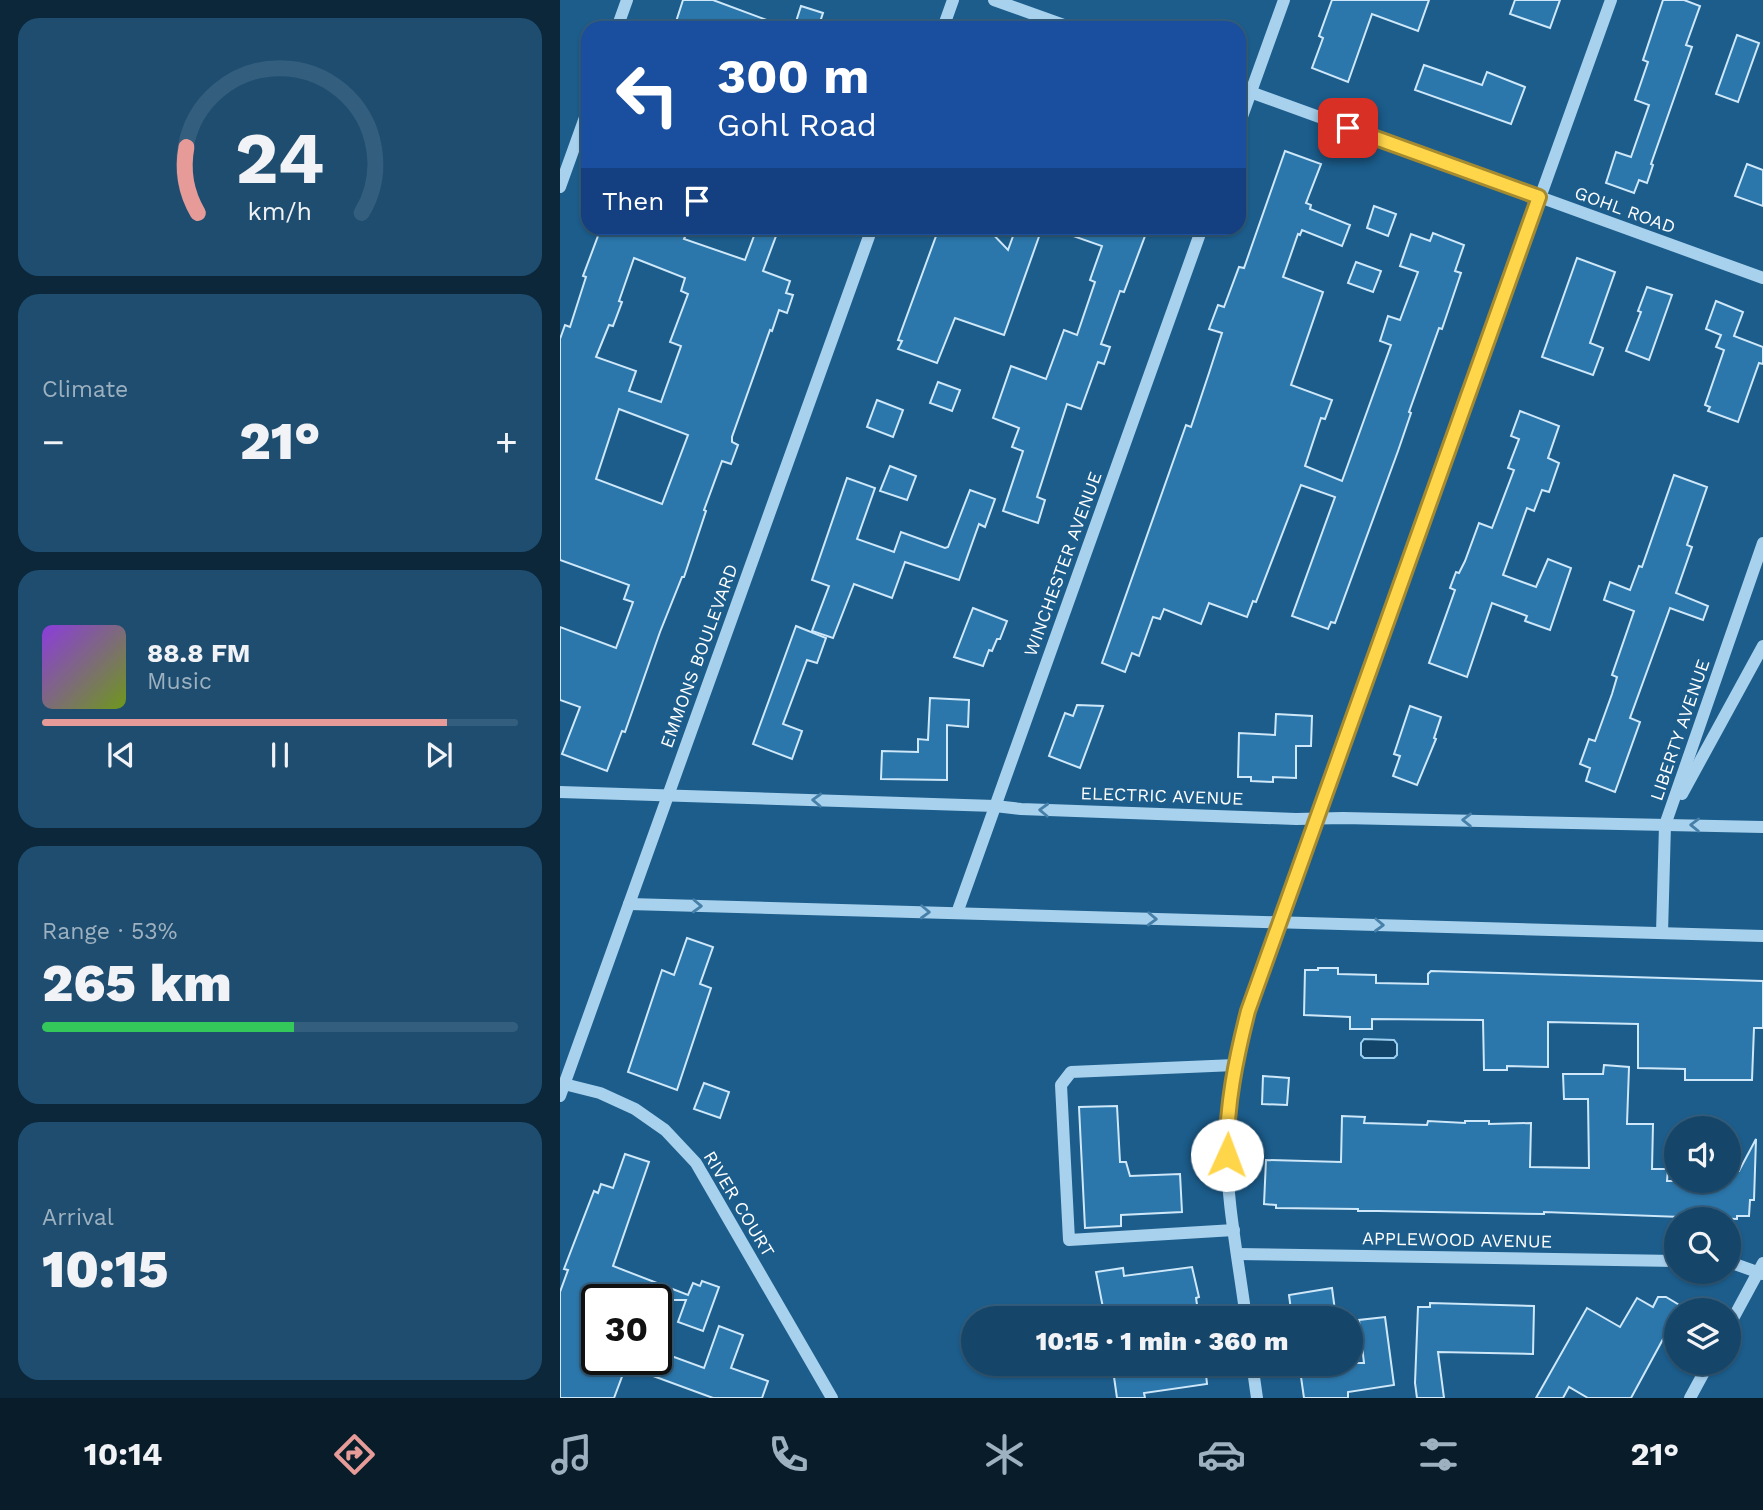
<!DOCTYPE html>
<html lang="en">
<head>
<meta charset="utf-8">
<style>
  :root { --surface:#154669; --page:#1e4d6f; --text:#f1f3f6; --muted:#9db1c0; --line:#345e7d; --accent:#e69b98 }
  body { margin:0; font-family:"Work Sans",sans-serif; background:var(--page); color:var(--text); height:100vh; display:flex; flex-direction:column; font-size:26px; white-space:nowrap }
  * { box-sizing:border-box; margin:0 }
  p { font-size:23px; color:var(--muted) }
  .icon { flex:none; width:38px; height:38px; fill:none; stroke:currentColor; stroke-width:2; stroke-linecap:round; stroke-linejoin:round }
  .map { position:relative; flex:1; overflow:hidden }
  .details { display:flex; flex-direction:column; gap:18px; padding:18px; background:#0c263a; width:560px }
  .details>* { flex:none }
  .guide { position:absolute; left:21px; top:21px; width:665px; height:214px; border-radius:21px; box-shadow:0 2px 5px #0004,0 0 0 2px var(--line); background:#1a4fa0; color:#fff; overflow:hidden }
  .buttons { position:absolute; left:1104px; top:1116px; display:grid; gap:14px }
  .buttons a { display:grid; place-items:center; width:77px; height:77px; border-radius:50%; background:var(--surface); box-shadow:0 2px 5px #0004,0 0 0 2px var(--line); font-size:35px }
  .speed { position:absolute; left:21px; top:1284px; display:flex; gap:14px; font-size:35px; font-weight:700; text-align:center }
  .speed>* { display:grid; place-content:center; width:91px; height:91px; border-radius:50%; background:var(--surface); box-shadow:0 2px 5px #0004,0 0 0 2px var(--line); line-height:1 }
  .speed .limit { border:4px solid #111; border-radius:10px; background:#fff; color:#111 }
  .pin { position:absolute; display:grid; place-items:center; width:60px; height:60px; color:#fff; margin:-30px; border-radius:14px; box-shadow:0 4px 10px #0006 }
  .me { position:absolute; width:77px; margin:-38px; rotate:2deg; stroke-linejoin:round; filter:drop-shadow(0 0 5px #0008) }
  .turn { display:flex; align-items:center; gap:24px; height:147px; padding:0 21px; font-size:32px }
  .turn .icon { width:91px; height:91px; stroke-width:2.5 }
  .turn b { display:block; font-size:49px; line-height:60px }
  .then { display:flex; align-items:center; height:66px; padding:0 21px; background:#0003; gap:14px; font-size:26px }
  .big { font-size:52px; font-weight:800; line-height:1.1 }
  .details .card { flex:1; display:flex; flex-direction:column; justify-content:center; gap:10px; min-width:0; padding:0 24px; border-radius:21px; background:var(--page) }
  .details .dial { align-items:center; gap:0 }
  .dial svg { height:182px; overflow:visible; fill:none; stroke:var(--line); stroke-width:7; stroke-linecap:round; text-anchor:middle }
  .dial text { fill:var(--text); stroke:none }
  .song { display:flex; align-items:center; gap:21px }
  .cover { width:84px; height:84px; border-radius:10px; background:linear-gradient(135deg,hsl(270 70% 55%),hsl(80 70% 35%)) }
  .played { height:7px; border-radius:4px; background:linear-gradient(90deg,var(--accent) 85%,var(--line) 85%) }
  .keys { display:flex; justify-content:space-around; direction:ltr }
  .heat { display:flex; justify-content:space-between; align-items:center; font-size:38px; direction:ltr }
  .charge { height:10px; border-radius:5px; background:linear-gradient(90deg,#34c759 53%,var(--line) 0) }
  .trip { position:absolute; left:401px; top:1306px; width:402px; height:70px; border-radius:35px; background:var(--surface); box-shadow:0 2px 5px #0004,0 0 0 2px var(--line); font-weight:800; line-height:70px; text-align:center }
  .menu { display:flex; height:112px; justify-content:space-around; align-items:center; background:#081c2a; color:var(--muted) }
  .menu .icon { width:49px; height:49px }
  .menu .on { color:var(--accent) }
  .menu b { font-size:32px; color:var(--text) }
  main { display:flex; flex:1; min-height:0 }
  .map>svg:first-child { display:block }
  .water { fill:#13456a; stroke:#9bceef; stroke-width:2 }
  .building { fill:#2b76aa; stroke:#cee8f9; stroke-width:2; fill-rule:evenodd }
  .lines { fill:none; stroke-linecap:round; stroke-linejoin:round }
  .minor { stroke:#a8d1ed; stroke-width:12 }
  .oneway { stroke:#4680a9 }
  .route-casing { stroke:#a68a30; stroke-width:18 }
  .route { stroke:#ffd54a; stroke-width:12 }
  .labels { text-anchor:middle; stroke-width:7; stroke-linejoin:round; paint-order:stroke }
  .street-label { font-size:18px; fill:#fff; stroke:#1c5d8c }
</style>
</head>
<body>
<main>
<section class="details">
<div class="card dial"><svg viewBox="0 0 100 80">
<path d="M14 69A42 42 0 1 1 86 69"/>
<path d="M14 69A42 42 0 0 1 9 40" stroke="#e69b98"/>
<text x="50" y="56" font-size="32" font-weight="700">24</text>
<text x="50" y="72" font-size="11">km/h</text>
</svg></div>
<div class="card"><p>Climate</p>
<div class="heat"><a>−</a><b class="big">21°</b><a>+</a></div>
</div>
<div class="card">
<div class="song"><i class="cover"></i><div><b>88.8 FM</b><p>Music</p></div></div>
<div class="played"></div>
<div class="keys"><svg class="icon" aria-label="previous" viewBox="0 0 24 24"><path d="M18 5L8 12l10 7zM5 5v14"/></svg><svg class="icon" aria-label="pause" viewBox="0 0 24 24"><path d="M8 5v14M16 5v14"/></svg><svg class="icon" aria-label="next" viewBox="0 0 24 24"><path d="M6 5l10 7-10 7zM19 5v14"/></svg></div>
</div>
<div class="card"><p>Range · 53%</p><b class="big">265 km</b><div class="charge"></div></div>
<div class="card"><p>Arrival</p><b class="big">10:15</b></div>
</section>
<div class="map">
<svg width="1203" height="1398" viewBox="0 0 1203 1398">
  <rect width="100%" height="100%" fill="#1c5d8c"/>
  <polygon class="water" points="804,1039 834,1040 837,1044 837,1055 834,1058 804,1058 801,1055 801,1043"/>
  <g class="building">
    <polygon points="123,0 153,0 223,26 223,28 114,28"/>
    <polygon points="772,0 869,0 858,31 812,14 788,82 752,68 763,38 759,36"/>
    <polygon points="955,0 1000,0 990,28 950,14"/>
    <polygon points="1103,0 1124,0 1140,6 1126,45 1132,47 1091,164 1093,165 1087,183 1079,180 1074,193 1046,183 1056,152 1071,157 1089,105 1075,100 1088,62 1083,60"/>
    <polygon points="241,6 263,13 258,28 234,28"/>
    <polygon points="1177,35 1199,43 1178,102 1156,94"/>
    <polygon points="864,65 922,85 927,72 965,87 951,124 855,90"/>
    <polygon points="725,151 761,164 746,203 751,205 750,209 790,225 782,246 742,230 740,235 738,234 723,277 763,292 731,385 772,400 765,419 761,418 745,466 782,481 831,345 820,341 828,316 840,320 858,272 840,266 851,234 870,241 873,233 904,245 895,271 901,273 882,329 879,328 849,412 851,413 838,451 775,623 771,622 768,629 732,616 775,497 741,485 696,602 693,601 687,617 649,603 641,624 604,609 600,619 593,617 579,656 572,653 565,672 542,663 626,425 631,427 649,373 662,333 649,329 658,305 664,307 679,267 684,268"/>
    <polygon points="1187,164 1203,170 1203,206 1175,196"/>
    <polygon points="814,206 836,214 828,236 807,228"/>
    <path d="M41 228H129L124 239 185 260 197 228H219L203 271 230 281 226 293 233 295 227 313 219 310 212 331 210 330 172 437V442L178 445 171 464 162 461 144 510 146 511 124 577H122L100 632 65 732 62 731 47 771 2 754 20 707 0 700V627L56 648 73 602 64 599 69 585 0 560V339L5 325 10 327 26 277 23 276ZM74 258 125 278 121 291 128 294 110 342 121 346 101 402 69 391 76 371 36 357 49 325 53 326 62 302 59 301ZM59 409 128 435 102 504 36 479Z"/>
    <polygon points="379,228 427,228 448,250 456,228 472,228 481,231 444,335 395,318 377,363 338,349 342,341 338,340"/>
    <polygon points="497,228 588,228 564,292 560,291 541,344 550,347 544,364 538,362 521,409 507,404 477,497 485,500 478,523 443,511 463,451 452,447 459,428 433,418 451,366 486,379 504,330 517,335 535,282 530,280 542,246 496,230"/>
    <polygon points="1017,258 1055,272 1030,343 1043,348 1033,375 982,357"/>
    <polygon points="796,262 821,271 813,292 788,283"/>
    <polygon points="1087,287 1112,295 1089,360 1066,351 1081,312 1078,311"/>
    <polygon points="1156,301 1183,312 1174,336 1203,347 1203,364 1199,363 1178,422 1148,411 1150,407 1145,405 1164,350 1156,347 1161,335 1146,329"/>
    <polygon points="378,382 400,390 392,411 370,403"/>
    <polygon points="317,400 343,410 333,437 307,427"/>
    <polygon points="960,411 999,426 988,458 999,463 989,492 982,490 974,511 967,508 943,575 976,587 988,559 1011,568 990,630 965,621 967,616 932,603 907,677 869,663 895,590 890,588 896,572 899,573 905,561 919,523 932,528 954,470 948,468 959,439 951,436"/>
    <polygon points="330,466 356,476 347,500 320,491"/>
    <polygon points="1114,475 1147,487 1127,545 1132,547 1116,593 1148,606 1143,620 1110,608 1070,718 1080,722 1055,792 1026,781 1030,768 1020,764 1029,739 1035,741 1052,694 1057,677 1052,675 1074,611 1044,600 1050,582 1070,590 1079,566 1082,567"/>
    <polygon points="287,478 315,488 297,539 334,552 341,532 385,548 388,547 410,490 435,499 425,527 419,524 399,580 345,562 332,598 294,584 273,638 252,631 269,586 252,580"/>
    <polygon points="413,608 447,621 440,639 437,639 432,651 429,650 423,666 394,657"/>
    <polygon points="236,626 266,638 257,663 247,660 223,724 242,731 232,759 193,744"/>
    <polygon points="370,698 409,700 408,727 387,725 387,780 321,779 322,751 358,752 358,739 368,740"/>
    <polygon points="517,705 543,706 520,768 489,756 505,713 513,716"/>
    <polygon points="850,706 881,717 874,738 876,739 857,785 833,776 840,756 834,754"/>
    <polygon points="716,714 752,716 751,746 736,746 736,778 713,777 713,782 691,781 691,777 678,777 679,733 715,735"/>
    <polygon points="127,938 153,947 140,984 151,988 117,1090 68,1072 102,970 114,975"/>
    <polygon points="758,968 778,968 778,974 816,975 816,983 868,984 868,974 871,971 1203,981 1203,1028 1194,1028 1192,1080 1125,1080 1125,1069 1078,1068 1078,1024 988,1022 988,1067 947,1066 947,1070 924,1070 923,1020 812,1019 812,1029 790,1029 790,1017 744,1015 745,970 758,970"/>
    <polygon points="1044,1065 1069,1067 1067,1124 1093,1124 1092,1169 1108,1169 1107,1181 1169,1181 1169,1171 1179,1171 1196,1139 1194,1200 1190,1200 1189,1216 1177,1216 1177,1219 984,1212 984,1214 818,1211 798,1211 798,1209 716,1208 716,1205 704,1204 706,1160 781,1162 782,1116 805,1117 804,1123 867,1125 868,1121 905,1123 905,1121 929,1121 929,1124 971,1123 970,1167 1029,1168 1028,1099 1004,1099 1003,1074 1043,1074"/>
    <polygon points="703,1076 729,1078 727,1105 702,1104"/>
    <polygon points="144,1083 169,1092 160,1118 134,1109"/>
    <polygon points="557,1106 560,1162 566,1162 570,1176 620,1174 622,1212 561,1215 561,1226 525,1228 519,1107"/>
    <polygon points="65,1154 89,1162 53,1266 128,1295 133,1283 140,1286 142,1281 159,1287 143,1331 118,1322 126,1300 78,1300 50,1289 46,1300 37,1300 37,1309 22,1350 26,1352 23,1360 104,1360 106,1354 144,1368 159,1326 183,1335 171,1368 208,1381 202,1398 153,1398 66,1366 54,1398 0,1398 0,1292 8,1270 4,1269 34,1191 38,1193 41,1184 53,1188"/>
    <polygon points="632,1267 639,1297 636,1298 639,1318 545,1318 536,1272 563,1268 564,1276"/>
    <polygon points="772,1288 776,1318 732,1318 729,1295"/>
    <polygon points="1098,1297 1106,1297 1121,1306 1071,1398 1028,1398 1009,1387 1003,1398 976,1398 1027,1308 1060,1327 1077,1298 1093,1307"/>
    <polygon points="870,1303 974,1306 973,1354 878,1352 884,1398 857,1398 855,1383 858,1307 870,1307"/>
    <polygon points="825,1317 834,1385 788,1392 788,1398 744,1398 739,1363 804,1363 799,1320"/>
    <polygon points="552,1363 642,1363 645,1365 647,1384 584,1393 585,1398 557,1398"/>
  </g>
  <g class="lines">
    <g class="minor">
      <polyline points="434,0 512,28"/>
      <polyline points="57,28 67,0"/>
      <polyline points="383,28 393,0"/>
      <polyline points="679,88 1203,278"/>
      <polyline points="679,125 724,0"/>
      <polyline points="0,187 28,109"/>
      <polyline points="0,792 435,806 461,809 736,819 783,818 1203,827"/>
      <polyline points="1122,794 1203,646"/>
      <polyline points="69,904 1203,936"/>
      <polyline points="397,913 642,228"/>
      <polyline points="1102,933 1105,825 1203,543"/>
      <polyline points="4,1084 40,1093 75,1109 105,1130 136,1163 272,1398"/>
      <polyline points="0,1096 312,228"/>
      <polyline points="674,1230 509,1240 501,1085 511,1072 675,1065"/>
      <polyline points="677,1254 1116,1261"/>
      <polyline points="1169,1262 1203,1274"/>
      <path d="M686 1318C678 1258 666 1198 666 1137 667 1095 678 1052 688 1011L1051 0"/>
      <polyline points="1169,1326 1203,1263"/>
      <polyline points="692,1363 697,1398"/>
      <polyline points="1130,1398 1149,1363"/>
    </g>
  </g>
  <defs><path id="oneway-chevron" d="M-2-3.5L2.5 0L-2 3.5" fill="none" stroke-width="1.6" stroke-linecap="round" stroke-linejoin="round" transform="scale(1.75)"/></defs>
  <g class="oneway">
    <use href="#oneway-chevron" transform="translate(257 800) rotate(-178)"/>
    <use href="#oneway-chevron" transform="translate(484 810) rotate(-178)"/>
    <use href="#oneway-chevron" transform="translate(907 820) rotate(-179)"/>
    <use href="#oneway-chevron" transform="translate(1135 825) rotate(-179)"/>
    <use href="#oneway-chevron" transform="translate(137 906) rotate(2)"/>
    <use href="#oneway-chevron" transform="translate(365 912) rotate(2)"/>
    <use href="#oneway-chevron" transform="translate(592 919) rotate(2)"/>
    <use href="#oneway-chevron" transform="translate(819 925) rotate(2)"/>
  </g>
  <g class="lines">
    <defs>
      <path id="route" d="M667 1155C666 1106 676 1058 688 1011L979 197 788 128"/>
    </defs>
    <use href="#route" class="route-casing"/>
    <use href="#route" class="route"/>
  </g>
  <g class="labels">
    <g class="street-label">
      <text transform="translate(1065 210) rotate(20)" y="6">GOHL ROAD</text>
      <text transform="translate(503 564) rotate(-70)" y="6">WINCHESTER AVENUE</text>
      <text transform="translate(139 656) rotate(-70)" y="6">EMMONS BOULEVARD</text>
      <text transform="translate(1120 730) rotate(-71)" y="6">LIBERTY AVENUE</text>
      <text transform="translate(602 796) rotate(2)" y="6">ELECTRIC AVENUE</text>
      <text transform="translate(179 1204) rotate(59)" y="6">RIVER COURT</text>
      <text transform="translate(897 1240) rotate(1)" y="6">APPLEWOOD AVENUE</text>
    </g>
  </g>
</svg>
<div class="buttons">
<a><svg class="icon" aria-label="sound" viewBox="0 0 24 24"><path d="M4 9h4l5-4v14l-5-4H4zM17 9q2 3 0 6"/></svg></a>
<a><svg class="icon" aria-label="search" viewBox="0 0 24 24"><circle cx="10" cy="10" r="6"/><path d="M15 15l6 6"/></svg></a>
<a><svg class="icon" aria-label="layers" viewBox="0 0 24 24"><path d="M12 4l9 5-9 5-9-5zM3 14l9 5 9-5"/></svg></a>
</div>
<div class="speed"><div class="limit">30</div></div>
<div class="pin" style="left:788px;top:128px;background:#d93025"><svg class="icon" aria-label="arrive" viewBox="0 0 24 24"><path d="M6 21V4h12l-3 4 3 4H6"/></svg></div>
<svg class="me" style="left:667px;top:1155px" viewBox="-20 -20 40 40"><circle r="19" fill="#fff"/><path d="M0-13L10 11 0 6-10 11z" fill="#ffd54a"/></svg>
<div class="trip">10:15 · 1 min · 360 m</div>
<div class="guide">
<div class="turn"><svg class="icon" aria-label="left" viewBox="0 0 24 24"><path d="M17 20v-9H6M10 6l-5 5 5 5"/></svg><div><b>300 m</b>Gohl Road</div></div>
<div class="then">Then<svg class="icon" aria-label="arrive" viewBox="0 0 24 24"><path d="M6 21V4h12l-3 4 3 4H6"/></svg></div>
</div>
</div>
</main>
<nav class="menu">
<b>10:14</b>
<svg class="icon on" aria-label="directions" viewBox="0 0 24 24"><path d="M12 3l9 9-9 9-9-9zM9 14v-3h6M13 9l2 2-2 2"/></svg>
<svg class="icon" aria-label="music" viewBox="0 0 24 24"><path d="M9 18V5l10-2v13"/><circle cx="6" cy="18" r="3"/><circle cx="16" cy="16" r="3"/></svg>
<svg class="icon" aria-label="phone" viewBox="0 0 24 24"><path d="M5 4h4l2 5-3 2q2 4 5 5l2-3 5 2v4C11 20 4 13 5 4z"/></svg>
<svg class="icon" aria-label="climate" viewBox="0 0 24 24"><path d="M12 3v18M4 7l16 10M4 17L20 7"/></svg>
<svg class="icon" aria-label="car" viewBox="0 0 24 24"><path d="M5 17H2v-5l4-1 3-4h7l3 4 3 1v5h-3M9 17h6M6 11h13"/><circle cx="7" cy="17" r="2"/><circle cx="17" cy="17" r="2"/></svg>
<svg class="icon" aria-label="filters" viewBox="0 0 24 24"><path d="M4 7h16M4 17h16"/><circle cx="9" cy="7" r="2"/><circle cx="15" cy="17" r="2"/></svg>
<b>21°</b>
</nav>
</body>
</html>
